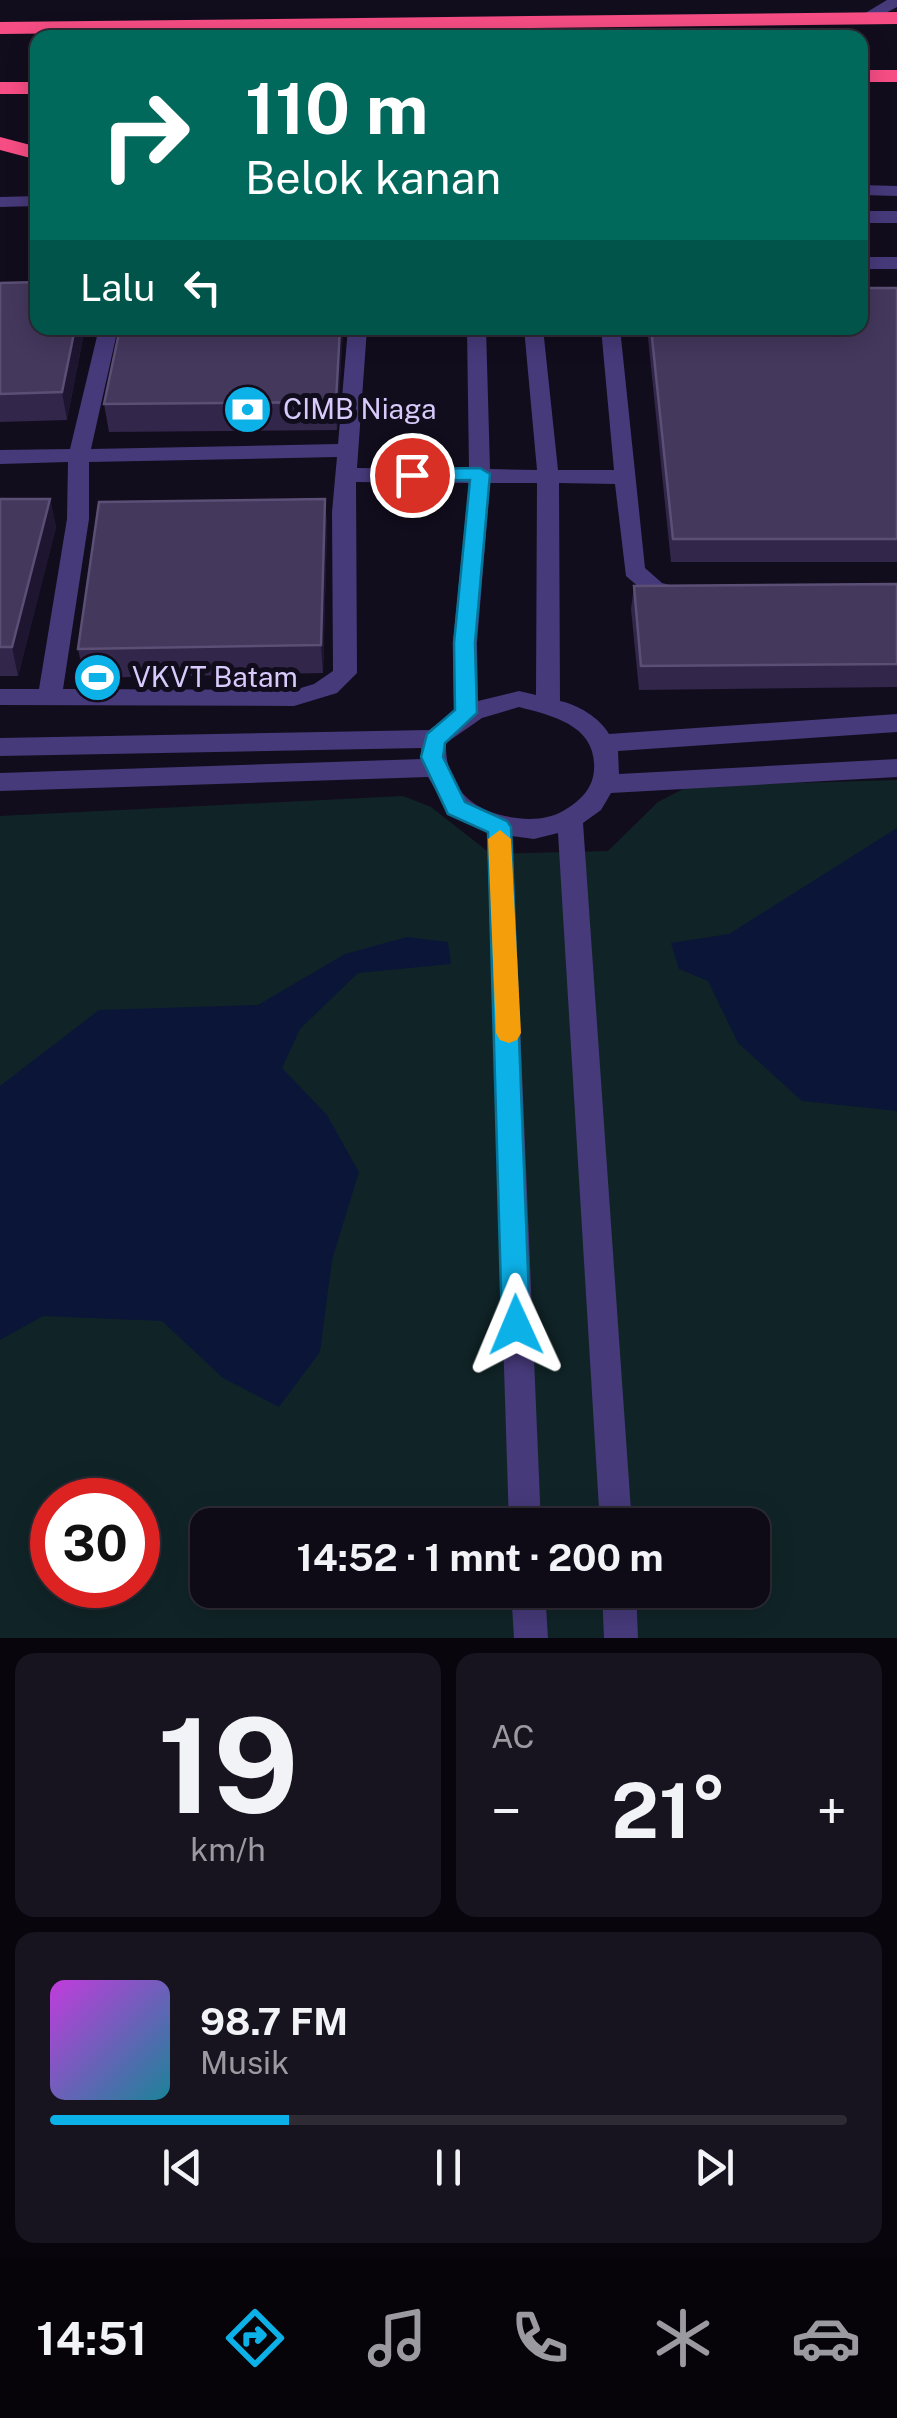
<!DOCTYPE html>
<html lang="id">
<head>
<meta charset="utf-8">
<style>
  :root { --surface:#0e0a16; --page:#17131f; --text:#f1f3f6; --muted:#9b9aa1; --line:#2e2b35; --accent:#0cb1e8 }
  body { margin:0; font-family:"Public Sans",sans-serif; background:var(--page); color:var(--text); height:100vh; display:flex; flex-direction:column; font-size:38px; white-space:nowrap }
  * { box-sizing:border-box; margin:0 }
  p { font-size:32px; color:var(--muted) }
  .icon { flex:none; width:55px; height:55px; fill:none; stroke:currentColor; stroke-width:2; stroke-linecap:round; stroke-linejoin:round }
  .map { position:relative; height:1638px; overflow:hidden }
  .sheet { display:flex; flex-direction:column; gap:15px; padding:15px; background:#08060c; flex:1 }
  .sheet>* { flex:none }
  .guide { position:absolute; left:30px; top:30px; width:838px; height:305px; border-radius:20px; box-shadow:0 5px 25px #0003,0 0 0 2px var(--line); background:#00695c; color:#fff; overflow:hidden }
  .speed { position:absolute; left:30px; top:1478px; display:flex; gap:20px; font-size:50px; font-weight:700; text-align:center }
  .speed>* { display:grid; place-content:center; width:130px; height:130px; border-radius:50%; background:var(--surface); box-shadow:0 5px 25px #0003,0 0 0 2px var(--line); line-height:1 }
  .speed .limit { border:15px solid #d22; background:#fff; color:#111 }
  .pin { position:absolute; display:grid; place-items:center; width:85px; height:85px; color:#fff; margin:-42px; border:5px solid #fff; border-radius:50%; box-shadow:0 2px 10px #0007 }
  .me { position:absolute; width:110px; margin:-55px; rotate:359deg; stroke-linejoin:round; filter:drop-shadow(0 0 8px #0008) }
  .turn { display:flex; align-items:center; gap:35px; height:210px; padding:0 50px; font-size:45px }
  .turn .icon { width:130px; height:130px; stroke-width:2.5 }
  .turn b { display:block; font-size:70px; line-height:85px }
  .then { display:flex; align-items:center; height:95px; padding:0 50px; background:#0003; gap:20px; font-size:38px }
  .big { font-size:75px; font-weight:700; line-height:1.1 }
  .sheet .card { flex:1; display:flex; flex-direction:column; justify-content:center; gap:15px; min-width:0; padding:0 35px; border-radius:20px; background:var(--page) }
  .sheet .dial { align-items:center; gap:0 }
  .dial b { font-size:130px; line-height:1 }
  .song { display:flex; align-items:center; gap:30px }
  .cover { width:120px; height:120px; border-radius:15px; background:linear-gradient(135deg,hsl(290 70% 55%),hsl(190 70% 35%)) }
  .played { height:10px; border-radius:5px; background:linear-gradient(90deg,var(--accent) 30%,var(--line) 30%) }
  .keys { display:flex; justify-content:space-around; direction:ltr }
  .heat { display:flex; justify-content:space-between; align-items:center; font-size:55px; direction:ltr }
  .sheet .tiles { flex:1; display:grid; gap:15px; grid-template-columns:1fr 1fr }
  .card:last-child { grid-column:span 2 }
  .trip { position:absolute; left:190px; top:1508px; width:580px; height:100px; border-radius:20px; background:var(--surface); box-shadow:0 5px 25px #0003,0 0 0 2px var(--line); font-weight:700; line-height:100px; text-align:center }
  .tab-bar { display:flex; height:160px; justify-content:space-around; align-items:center; background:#060409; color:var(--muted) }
  .tab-bar .icon { width:70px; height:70px }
  .tab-bar .active { color:var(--accent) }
  .tab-bar b { font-size:45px; color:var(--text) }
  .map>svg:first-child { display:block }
  .green { fill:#102427; fill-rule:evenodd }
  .water { fill:#0b1538 }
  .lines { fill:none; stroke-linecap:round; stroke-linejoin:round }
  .minor { fill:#463a7a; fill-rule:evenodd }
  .highway { fill:#f64d85; fill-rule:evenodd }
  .wall { fill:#32264a }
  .shaded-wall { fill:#1e1530 }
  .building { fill:#44385d; stroke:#5b4f76; stroke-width:2.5 }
  .route { fill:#0cb1e8; stroke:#087397; stroke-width:2.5 }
  .slow { fill:#f59e0b }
  .labels { text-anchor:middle; stroke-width:10; stroke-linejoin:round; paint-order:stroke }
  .poi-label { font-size:28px; fill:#d8cbfc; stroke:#120d1d; text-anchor:start }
</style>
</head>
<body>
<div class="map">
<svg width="897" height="1638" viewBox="0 0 897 1638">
  <rect width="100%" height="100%" fill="#120d1d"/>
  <path class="green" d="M897 780V1638H0V816L403 796 431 807 491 854 608 851 658 802 689 786ZM52 1500H138V1585H52ZM208 1525H752V1590H208Z"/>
  <g class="water">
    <polygon points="897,828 897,1111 802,1101 738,1043 708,981 679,969 671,943 729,934"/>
    <polygon points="407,937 448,942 451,964 358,973 300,1029 282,1068 327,1115 359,1172 332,1260 320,1352 279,1407 223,1378 162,1321 43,1316 0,1340 0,1086 99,1010 258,1005 345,954"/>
  </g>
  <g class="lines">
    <g class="minor">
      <polygon points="887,0 897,0 897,7 871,21 857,18"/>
      <polygon points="860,185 897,186 897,196 860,195"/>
      <polygon points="38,196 38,206 0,207 0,197"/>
      <rect x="860" y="211" width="37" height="12"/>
      <rect x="860" y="257" width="37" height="12"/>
      <path d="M99 328H118L91 449 338 444 348 328H367L357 468 469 469 467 328H486L490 469 537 470 524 328H543L558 470H614L601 328H620L645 568 662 583 689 590 692 595 681 603 647 594 626 576 615 484 559 483 560 701C578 705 599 717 609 734L897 714V732L618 751 619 774 897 759V777L611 793 601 810 583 823 632 1525H600L558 833 534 839 512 836 541 1525H509L487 832 450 814 428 777 0 791V773L422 759 421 748 0 756V738L429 730 454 712 453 643 469 483 356 482 357 673 337 693 294 706 0 705V689H39L67 519 68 462 0 464V450L70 449ZM337 457 332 512 333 671 314 684 294 690 63 689 89 519V462ZM490 483H537L536 695 519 691 478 701 477 643ZM519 707C554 716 597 726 594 770 593 789 579 802 563 811 549 819 532 820 517 818 474 813 445 789 446 743L482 718Z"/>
      <polygon points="511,1590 545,1590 548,1638 514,1638"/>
      <polygon points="602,1590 636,1590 638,1638 604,1638"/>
    </g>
    <g class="highway">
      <polygon points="897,12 897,24 0,34 0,22"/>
      <rect x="860" y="70" width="37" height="12"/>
      <rect x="0" y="82" width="38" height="12"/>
      <polygon points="0,137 38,147 38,160 0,150"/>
    </g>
  </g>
  <g class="wall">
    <polygon points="0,283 85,328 67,420 0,422"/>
    <polygon points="897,288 897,562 671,562 647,328 860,328"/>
    <polygon points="343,328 337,430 109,432 104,404"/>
    <polygon points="0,499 50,499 56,527 18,676 0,676"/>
    <polygon points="325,499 327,527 323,673 84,678 78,649"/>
    <polygon points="897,584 897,687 639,690 631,609 634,586"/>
  </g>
  <g class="shaded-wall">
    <polygon points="75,328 85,328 67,420 62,392"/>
    <polygon points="340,328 343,328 337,430 336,402"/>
    <polygon points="50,499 56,527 18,676 12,647"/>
    <polygon points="325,499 327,527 323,673 321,645"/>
  </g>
  <g class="building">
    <polygon points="38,282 38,328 75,328 62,392 0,394 0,283"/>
    <polygon points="860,288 897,288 897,539 673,539 651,328 860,328"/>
    <polygon points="120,328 340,328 336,402 104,404"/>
    <polygon points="0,499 50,499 12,647 0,647"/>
    <polygon points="325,499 321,645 78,649 99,502"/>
    <polygon points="897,584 897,664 641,666 634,586"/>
  </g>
  <polygon class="route" points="480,468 490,474 475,643 477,713 445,743 443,757 465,802 507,821 511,827 530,1325 526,1334 516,1338 506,1334 502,1325 488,832 448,814 421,757 427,734 455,710 454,643 470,480 412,481 403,475 412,469"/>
  <polygon class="slow" points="500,830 511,839 521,1033 517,1040 509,1043 500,1040 496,1033 488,839"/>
  <defs>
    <symbol id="bank-disc" viewBox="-11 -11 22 22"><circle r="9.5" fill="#0cb1e8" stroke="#120d1d"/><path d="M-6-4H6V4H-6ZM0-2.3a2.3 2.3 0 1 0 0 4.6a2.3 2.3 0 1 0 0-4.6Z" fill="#fff"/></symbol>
    <symbol id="stadium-disc" viewBox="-11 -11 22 22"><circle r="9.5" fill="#0cb1e8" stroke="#120d1d"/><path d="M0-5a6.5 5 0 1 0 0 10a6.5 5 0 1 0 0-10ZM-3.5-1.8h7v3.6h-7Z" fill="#fff"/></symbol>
  </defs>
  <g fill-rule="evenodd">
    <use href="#bank-disc" x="220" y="382" width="55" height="55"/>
    <use href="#stadium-disc" x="70" y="650" width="55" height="55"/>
  </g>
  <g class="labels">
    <g class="poi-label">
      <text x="283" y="419">CIMB Niaga</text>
      <text x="132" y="687">VKVT Batam</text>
    </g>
  </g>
</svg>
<div class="speed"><div class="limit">30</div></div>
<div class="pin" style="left:412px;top:475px;background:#d93025"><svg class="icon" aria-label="arrive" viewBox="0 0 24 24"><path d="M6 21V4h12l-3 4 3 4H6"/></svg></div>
<svg class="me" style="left:516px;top:1325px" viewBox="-20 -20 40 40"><path d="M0-17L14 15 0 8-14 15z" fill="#0cb1e8" stroke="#fff" stroke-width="4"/></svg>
<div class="trip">14:52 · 1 mnt · 200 m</div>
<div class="guide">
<div class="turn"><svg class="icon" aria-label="right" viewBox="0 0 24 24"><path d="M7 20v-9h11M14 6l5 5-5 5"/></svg><div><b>110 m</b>Belok kanan</div></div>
<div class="then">Lalu<svg class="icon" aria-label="left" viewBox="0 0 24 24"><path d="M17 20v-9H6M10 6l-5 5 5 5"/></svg></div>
</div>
</div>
<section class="sheet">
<div class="tiles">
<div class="card dial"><b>19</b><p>km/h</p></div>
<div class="card"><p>AC</p>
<div class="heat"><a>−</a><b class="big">21°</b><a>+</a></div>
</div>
<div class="card">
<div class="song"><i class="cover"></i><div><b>98.7 FM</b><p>Musik</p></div></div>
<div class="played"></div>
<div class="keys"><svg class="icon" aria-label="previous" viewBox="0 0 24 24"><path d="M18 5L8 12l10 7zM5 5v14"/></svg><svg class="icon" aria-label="pause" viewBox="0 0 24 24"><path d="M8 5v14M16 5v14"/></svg><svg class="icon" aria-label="next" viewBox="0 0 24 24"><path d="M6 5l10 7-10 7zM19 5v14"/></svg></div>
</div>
</div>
</section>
<nav class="tab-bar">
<b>14:51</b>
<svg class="icon active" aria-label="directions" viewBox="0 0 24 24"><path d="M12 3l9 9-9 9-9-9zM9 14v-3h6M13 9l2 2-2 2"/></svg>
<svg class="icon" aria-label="music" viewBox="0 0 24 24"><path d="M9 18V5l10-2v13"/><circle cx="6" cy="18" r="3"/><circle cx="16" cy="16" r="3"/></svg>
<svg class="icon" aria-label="phone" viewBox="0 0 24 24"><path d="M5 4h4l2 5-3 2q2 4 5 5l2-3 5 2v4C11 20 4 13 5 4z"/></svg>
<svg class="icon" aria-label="climate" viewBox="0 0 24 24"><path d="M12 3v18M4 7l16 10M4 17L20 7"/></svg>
<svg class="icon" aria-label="car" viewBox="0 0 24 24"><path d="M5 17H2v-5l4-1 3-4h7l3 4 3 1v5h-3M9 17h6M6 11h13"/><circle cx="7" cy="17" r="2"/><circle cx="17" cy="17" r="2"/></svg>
</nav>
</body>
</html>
